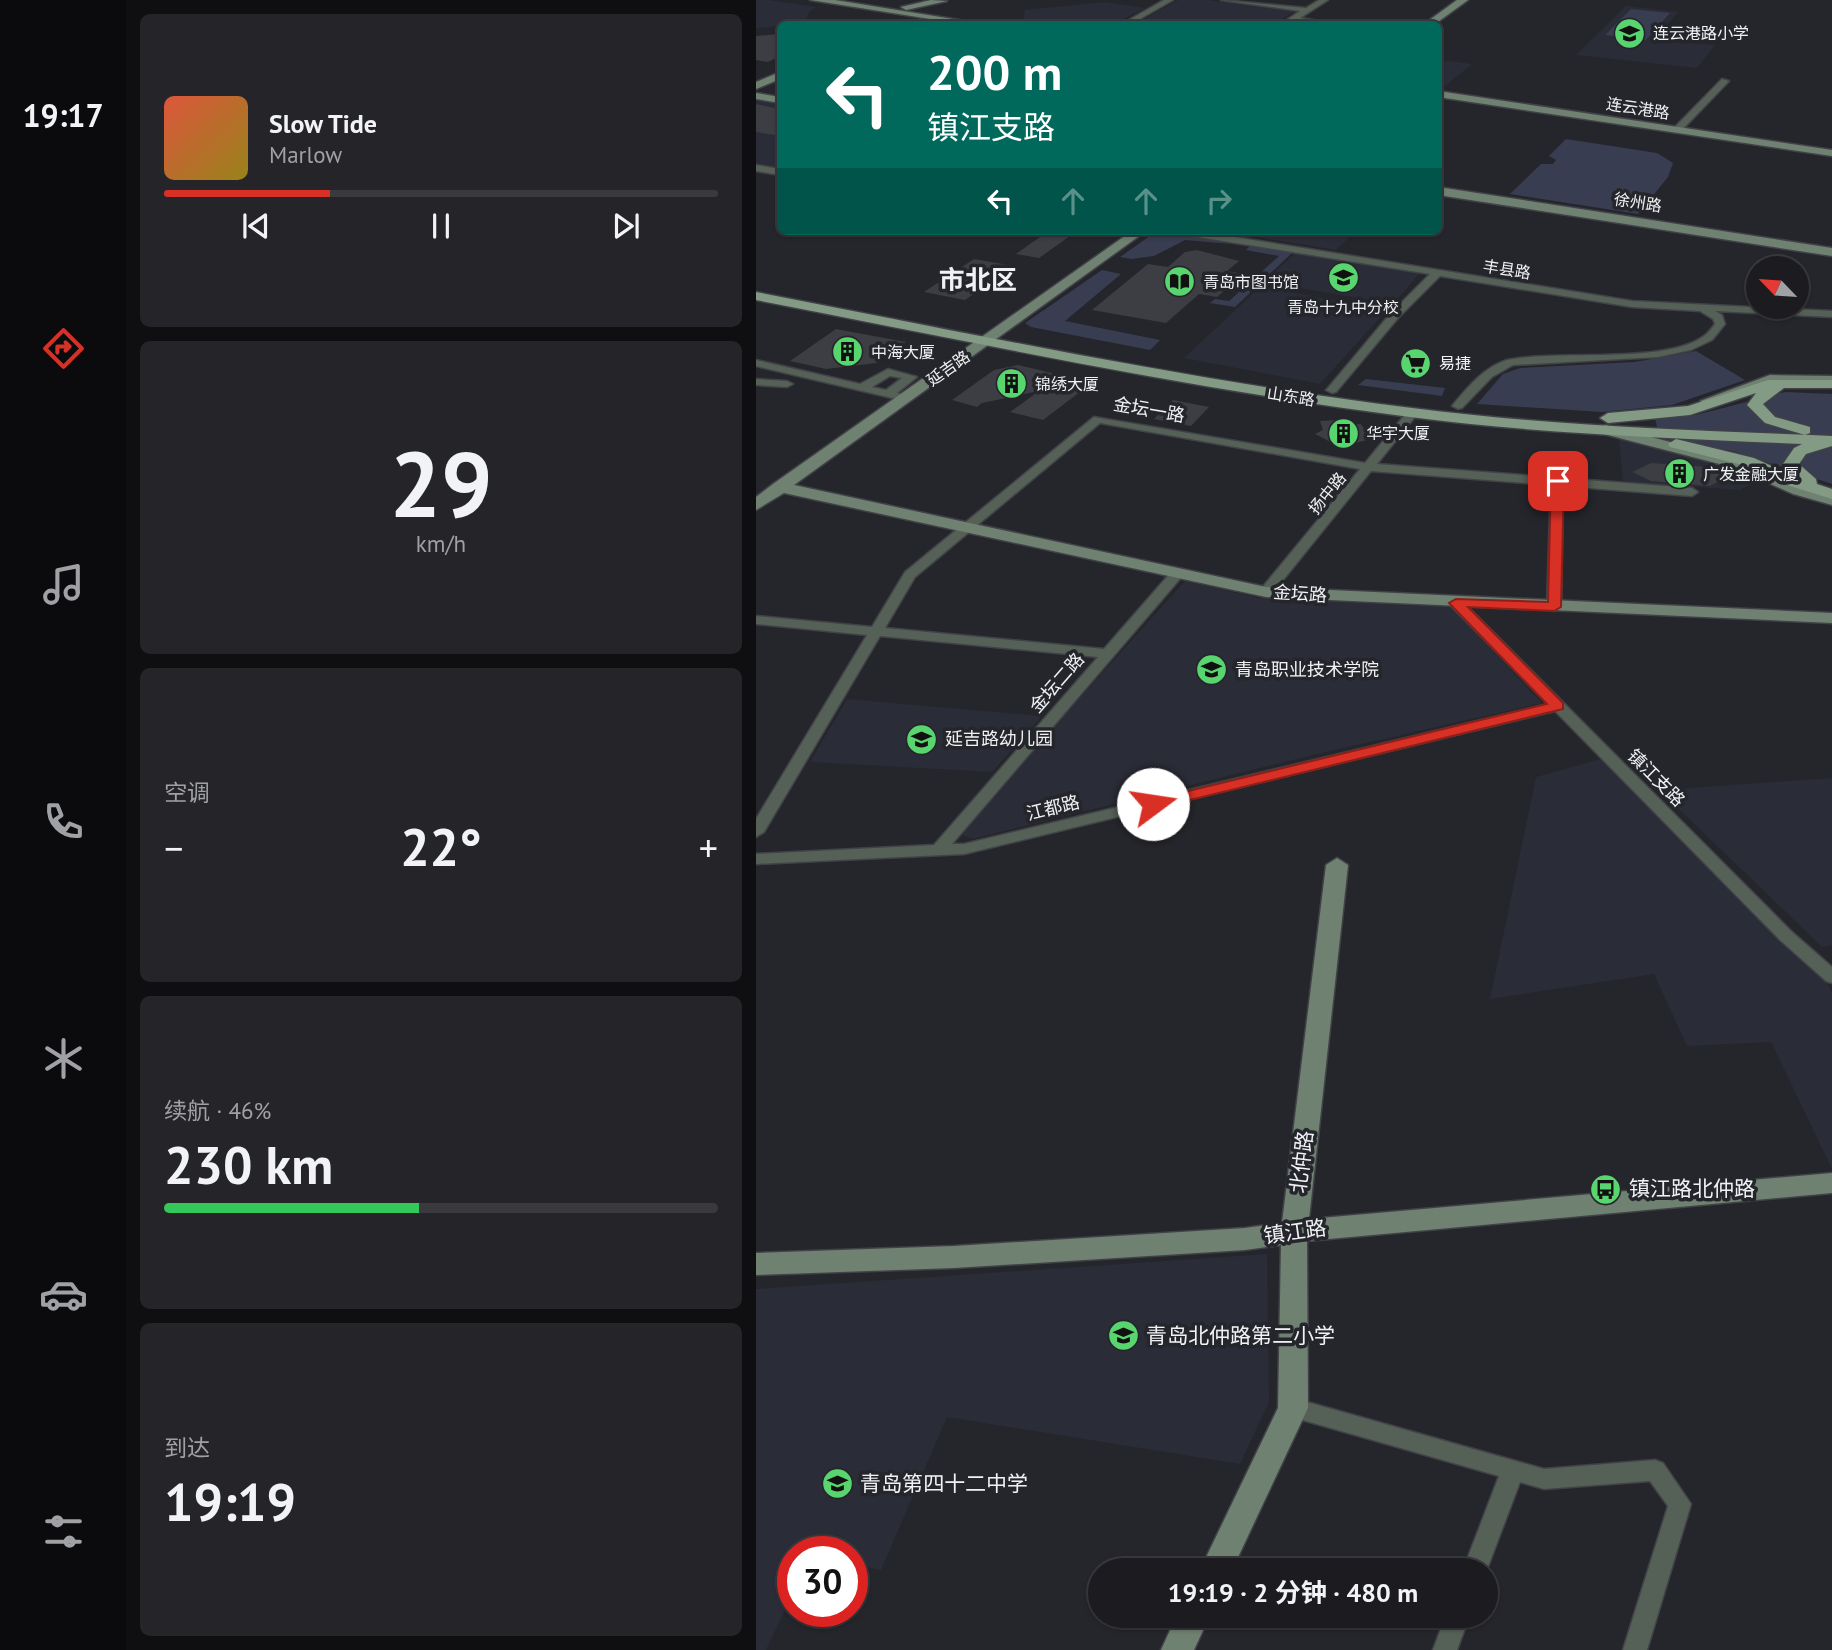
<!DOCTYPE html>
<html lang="zh">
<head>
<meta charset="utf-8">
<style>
  :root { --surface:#1c1c20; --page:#252529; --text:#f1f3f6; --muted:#a0a1a5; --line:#3a3a3e; --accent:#d93025 }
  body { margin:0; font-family:"PT Sans","Noto Sans SC",sans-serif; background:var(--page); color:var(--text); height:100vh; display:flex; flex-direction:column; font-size:26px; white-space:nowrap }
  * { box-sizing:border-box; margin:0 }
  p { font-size:23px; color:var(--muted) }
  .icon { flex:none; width:38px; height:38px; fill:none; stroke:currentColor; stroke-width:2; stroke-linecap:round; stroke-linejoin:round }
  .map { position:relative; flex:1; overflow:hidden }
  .sheet { display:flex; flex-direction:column; gap:14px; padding:14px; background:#0f0f12; width:630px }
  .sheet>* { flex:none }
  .hud { position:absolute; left:21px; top:21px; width:665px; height:214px; border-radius:10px; box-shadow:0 2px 5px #0004,0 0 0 2px var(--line); background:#00695c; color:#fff; overflow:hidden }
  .needle { width:46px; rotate:295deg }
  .buttons { position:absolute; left:990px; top:256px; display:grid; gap:14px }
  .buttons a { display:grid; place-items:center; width:63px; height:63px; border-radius:50%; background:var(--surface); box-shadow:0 2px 5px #0004,0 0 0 2px var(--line); font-size:35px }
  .speed { position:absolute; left:21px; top:1536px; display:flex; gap:14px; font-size:35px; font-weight:700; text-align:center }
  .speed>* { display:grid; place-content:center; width:91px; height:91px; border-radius:50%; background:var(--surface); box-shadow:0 2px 5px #0004,0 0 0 2px var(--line); line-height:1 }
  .speed .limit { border:10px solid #d22; background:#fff; color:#111 }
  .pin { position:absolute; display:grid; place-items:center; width:60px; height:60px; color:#fff; margin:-30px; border-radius:14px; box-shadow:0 4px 10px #0006 }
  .me { position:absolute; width:77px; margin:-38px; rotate:76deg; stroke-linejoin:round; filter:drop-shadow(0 0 5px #0008) }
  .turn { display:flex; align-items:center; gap:24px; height:147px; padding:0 35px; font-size:32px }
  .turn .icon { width:91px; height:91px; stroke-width:2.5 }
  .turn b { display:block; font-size:49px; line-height:60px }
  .lanes { display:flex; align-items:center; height:66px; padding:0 35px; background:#0003; justify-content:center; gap:35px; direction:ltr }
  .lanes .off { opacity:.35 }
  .big { font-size:52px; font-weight:700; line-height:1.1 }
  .sheet .card { flex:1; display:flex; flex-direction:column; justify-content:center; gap:10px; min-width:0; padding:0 24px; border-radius:10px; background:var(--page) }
  .sheet .dial { align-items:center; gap:0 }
  .dial b { font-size:91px; line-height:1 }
  .song { display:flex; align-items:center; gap:21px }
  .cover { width:84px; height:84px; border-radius:10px; background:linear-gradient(135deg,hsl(10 70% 55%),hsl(50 70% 35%)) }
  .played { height:7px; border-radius:4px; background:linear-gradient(90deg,var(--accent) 30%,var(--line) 30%) }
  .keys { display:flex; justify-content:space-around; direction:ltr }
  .heat { display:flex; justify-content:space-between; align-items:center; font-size:38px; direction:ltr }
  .charge { height:10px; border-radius:5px; background:linear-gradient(90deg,#34c759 46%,var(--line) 0) }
  .trip { position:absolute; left:332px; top:1558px; width:410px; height:70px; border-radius:35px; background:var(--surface); box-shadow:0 2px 5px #0004,0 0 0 2px var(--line); font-weight:700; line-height:70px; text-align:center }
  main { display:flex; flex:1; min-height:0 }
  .tabs { display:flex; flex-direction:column; width:126px; justify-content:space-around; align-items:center; background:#0b0b0d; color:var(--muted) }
  .tabs .icon { width:49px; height:49px }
  .tabs .on { color:var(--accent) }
  .tabs b { font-size:32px; color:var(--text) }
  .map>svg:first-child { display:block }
  .built { fill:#2a2c37 }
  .green { fill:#383d52 }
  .building { fill:#3c3e43 }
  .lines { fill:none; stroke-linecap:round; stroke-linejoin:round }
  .street-casing { stroke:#414247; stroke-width:3 }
  .secondary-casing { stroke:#414247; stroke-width:3 }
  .primary-casing { stroke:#414247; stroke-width:3 }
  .street { fill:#556056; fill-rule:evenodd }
  .secondary { fill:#6f8171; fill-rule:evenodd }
  .primary { fill:#839a85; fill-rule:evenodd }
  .route { fill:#d93025; stroke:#8d1f18; stroke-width:2 }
  .labels { text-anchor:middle; stroke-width:7; stroke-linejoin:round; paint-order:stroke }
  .far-poi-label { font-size:16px; fill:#f0f1f4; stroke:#25262b; text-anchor:start }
  .far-street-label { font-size:16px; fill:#f0f1f4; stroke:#25262b }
  .street-label { font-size:18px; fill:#f0f1f4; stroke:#25262b }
  .poi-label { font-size:18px; fill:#f0f1f4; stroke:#25262b; text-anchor:start }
  .near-street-label { font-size:21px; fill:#f0f1f4; stroke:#25262b }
  .near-poi-label { font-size:21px; fill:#f0f1f4; stroke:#25262b; text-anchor:start }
  .far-town-label { font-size:26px; font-weight:bold; fill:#f0f1f4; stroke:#25262b }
</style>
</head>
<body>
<main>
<nav class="tabs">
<b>19:17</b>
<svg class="icon on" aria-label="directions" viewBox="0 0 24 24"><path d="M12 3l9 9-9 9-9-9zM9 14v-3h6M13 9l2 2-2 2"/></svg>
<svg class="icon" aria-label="music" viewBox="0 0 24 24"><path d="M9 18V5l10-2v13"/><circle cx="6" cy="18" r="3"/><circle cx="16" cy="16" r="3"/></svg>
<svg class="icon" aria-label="phone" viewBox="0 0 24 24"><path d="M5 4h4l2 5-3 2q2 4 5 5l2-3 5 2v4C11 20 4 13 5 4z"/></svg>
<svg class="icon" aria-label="climate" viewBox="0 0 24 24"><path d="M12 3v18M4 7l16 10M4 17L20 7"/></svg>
<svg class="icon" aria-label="car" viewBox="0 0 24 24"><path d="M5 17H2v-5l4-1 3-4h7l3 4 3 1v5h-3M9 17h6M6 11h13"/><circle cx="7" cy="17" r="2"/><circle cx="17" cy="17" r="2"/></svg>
<svg class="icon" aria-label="filters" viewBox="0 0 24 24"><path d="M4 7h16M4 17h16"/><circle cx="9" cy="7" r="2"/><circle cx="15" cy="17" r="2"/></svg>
</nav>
<section class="sheet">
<div class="card">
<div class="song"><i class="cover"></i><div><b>Slow Tide</b><p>Marlow</p></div></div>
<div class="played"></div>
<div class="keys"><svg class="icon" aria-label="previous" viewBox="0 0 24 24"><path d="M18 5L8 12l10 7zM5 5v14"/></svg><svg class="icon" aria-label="pause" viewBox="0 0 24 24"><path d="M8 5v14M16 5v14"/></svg><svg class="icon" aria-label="next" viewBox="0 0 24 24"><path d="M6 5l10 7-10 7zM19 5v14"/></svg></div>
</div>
<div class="card dial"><b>29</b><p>km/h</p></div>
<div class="card"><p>空调</p>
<div class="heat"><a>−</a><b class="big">22°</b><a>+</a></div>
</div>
<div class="card"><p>续航 · 46%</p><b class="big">230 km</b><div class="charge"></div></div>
<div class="card"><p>到达</p><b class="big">19:19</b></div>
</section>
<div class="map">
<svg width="1076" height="1650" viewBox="0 0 1076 1650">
  <rect width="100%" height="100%" fill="#25262b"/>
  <g class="built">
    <polygon points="0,0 13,0 61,7 54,11 48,24 0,28"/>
    <polygon points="422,0 452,0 539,11 518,24 379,24"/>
    <polygon points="349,2 389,8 358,24 261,24 267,19 269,10"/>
    <polygon points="870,6 922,12 901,38 959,45 941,68 820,55"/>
    <polygon points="683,60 684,60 716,64 684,90"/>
    <polygon points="0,100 24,103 24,170 0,164"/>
    <polygon points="463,231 600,231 580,250"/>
    <polygon points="539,253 664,273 637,304 508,282"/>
    <polygon points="504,287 632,309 564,384 428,358"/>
    <polygon points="863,438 928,450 1008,477 984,490 867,482"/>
    <polygon points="429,581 503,598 695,607 786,703 557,755 216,839 202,833"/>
    <polygon points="91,699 286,716 236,772 54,762"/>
    <polygon points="845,759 1072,984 1076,994 1076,1169 1015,1042 931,1046 898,974 734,999 780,777"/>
    <polygon points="1076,778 1076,945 1066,947 903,790"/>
    <polygon points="511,1254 513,1402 484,1464 191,1417 125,1570 96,1564 96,1552 37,1552 37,1593 10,1650 0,1650 0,1289"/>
  </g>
  <g class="green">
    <polygon points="875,9 914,13 890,40 849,35"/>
    <polygon points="810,139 901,153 917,163 912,177 882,214 754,194 785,164 797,164 800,160 793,156"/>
    <polygon points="401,231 476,244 429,240 398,256 375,259 364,257"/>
    <polygon points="494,246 536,253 479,307 454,303 459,299 473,301 523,256 490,250"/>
    <polygon points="346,270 365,274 309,321 404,340 394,350 275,327 269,323"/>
    <polygon points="940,351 989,380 916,405 846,412 721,404 747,374 764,368 879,362"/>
    <polygon points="610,379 689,388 686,396 602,385"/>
    <polygon points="1029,392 1076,394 1076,484 978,451 904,438 899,419 940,415"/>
  </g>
  <g class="building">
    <polygon points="24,34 24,56 12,62 0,60 0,36"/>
    <polygon points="0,104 24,109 24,136 0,132"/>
    <polygon points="291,232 314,236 283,258 260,254"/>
    <polygon points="441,250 483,261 471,271 487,274 461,297 443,294 410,323 336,310 392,264 412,267 429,252"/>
    <polygon points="218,259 258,266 209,300 168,292"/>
    <polygon points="80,329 150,342 121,363 70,369 34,361"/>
    <polygon points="262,365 330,381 337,382 287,420 254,412 283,391 226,403 221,407 196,400 238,370"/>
    <polygon points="417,400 453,407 435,426 398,419"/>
    <polygon points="581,420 583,425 605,424 615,439 584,447 559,434 567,430 564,421"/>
    <polygon points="895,463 954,467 973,476 954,486 895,481 876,472"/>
  </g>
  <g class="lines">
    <defs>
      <g id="street">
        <polygon points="408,0 417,0 375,24 366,24"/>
        <polygon points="465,0 550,8 563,0 572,0 544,18 583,24 538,21 525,24 544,11"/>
        <polygon points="966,79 973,81 924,132 918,132 918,128"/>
        <polygon points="0,165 24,169 24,175 0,171"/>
        <path d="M418 231H441L876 301 1076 311V317L959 311 966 315 969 324 956 340 935 350 902 357 757 365 736 377 706 408 702 409 696 406C711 388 728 367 751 360 802 349 908 365 948 336 952 333 956 328 959 324L957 319 944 311 876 307 684 276 642 318 580 392 576 393 570 390 572 388 634 314 674 274 423 234Z"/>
        <path d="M0 360 104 384 132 369 161 377 141 393 153 396V400L149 401 0 366ZM134 376 146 378 130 390 116 387Z"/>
        <polygon points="0,379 31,381 37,384 31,387 0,385"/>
        <polygon points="656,410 662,413 621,464 936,488 942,492 936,496 807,486 805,607 798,611 791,607 795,485 615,471 515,595 510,596 503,592 505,589 604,469 344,423 159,577 129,628 348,649 417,570 427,570 429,573 196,844 208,844 792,704 695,606 693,603 700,599 705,600 1036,932 1076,967 1076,983 1070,981 1024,940 799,711 208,854 0,864 0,854 178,845 342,657 124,636 8,832 0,837 0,819 111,635 0,624 0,616 116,627 149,572 338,417 609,463 652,411"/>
        <polygon points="537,1398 788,1469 899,1460 907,1463 935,1504 891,1650 867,1650 912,1506 894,1481 788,1489 764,1482 730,1572 730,1570 707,1570 743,1476 529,1415 526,1408 529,1401"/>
        <polygon points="690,1615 714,1615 701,1650 677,1650"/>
      </g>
      <g id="secondary">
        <polygon points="54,0 79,0 228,24 206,24"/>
        <polygon points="175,0 191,1 150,10 145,7"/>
        <polygon points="701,0 712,0 679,24 668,24"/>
        <polygon points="24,72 24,79 0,89 0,82"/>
        <polygon points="682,91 1076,150 1076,156 682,97"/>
        <polygon points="0,93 24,97 24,103 0,99"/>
        <polygon points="682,187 1076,248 1076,256 682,195"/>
        <polygon points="376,231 390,231 38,485 510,587 1076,613 1076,623 510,597 28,493 0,510 0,497 17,484"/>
        <polygon points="1014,375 1076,376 1076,384 1016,383 952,406 944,401"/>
        <polygon points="849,425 991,462 1049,488 1076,495 1076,505 1037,494 979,468 844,433 841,430"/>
        <polygon points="581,858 592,865 553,1219 1076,1173 1076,1193 551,1241 552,1408 476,1570 444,1570 522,1408 525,1245 489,1250 198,1268 0,1275 0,1253 198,1246 489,1228 526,1223 570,865"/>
        <polygon points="421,1615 454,1615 438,1650 405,1650"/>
      </g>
      <g id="primary">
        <path d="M0 292C218 334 436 381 656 408 796 426 936 430 1076 436V446L1050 454 1043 464 1060 479 1061 484 1076 489V499L1034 486 987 465 914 447 912 444 920 439 998 458 1031 473 1027 464 1038 448 1046 444C915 438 784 434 654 417 434 389 217 342 0 300Z"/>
        <polygon points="1012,380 1076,380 1076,388 1028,388 1007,404 1019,417 1054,427 1054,433 1049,435 1009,423 991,405 1000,393 934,415 852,423 844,418 852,413 932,406"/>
      </g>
    </defs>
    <use href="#street" class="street-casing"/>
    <use href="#secondary" class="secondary-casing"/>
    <use href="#primary" class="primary-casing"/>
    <use href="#street" class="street"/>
    <use href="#secondary" class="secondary"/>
    <use href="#primary" class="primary"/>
  </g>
  <polygon class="route" points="802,477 808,481 805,607 798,611 712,607 807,703 807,709 397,809 391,807 391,801 791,704 693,603 700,599 792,602 795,481"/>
  <defs>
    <symbol id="school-disc" viewBox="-11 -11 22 22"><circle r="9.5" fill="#59d56f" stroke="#25262b"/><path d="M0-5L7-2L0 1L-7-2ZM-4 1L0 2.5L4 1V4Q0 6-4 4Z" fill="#111"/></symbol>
    <symbol id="library-disc" viewBox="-11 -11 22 22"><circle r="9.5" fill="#59d56f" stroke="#25262b"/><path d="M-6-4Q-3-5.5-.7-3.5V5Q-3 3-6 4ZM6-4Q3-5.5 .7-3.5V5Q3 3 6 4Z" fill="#111"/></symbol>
    <symbol id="building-disc" viewBox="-11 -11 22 22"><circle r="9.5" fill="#59d56f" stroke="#25262b"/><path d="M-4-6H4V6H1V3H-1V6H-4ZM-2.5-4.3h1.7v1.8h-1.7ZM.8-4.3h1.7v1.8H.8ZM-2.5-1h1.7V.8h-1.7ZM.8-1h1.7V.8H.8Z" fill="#111"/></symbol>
    <symbol id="supermarket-disc" viewBox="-11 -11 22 22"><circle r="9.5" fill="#59d56f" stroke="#25262b"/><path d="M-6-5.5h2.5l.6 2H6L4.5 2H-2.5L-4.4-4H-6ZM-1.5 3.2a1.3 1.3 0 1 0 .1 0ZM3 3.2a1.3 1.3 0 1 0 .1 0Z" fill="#111"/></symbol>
    <symbol id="bus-disc" viewBox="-11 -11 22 22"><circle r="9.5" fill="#59d56f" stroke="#25262b"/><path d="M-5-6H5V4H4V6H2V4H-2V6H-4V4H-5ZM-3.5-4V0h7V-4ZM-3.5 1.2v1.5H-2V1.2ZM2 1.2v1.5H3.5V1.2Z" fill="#111"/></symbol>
  </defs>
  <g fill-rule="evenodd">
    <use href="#school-disc" x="856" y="16" width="35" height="35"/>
    <use href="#school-disc" x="570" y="260" width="35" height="35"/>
    <use href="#library-disc" x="406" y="264" width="35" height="35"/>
    <use href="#building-disc" x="74" y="334" width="35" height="35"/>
    <use href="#supermarket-disc" x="642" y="346" width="35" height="35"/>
    <use href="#building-disc" x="238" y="366" width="35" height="35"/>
    <use href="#building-disc" x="570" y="416" width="35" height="35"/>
    <use href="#building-disc" x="906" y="456" width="35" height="35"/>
    <use href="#school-disc" x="438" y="652" width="35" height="35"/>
    <use href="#school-disc" x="148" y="722" width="35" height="35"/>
    <use href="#bus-disc" x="832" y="1172" width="35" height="35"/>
    <use href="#school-disc" x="350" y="1318" width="35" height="35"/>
    <use href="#school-disc" x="64" y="1466" width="35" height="35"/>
  </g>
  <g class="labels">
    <g class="far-poi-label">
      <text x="897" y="39">连云港路小学</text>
      <text x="447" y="288">青岛市图书馆</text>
      <text x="587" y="313" text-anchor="middle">青岛十九中分校</text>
      <text x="115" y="358">中海大厦</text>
      <text x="683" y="369">易捷</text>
      <text x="279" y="390">锦绣大厦</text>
      <text x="610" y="439">华宇大厦</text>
      <text x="947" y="480">广发金融大厦</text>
    </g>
    <g class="far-street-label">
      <text transform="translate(882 108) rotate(9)" y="6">连云港路</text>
      <text transform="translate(882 202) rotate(9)" y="6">徐州路</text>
      <text transform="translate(751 269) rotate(9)" y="6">丰县路</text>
      <text transform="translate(192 368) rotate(-35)" y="6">延吉路</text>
      <text transform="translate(535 396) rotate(9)" y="6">山东路</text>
      <text transform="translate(571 493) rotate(-51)" y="6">扬中路</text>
    </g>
    <g class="street-label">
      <text transform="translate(393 410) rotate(10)" y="6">金坛一路</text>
      <text transform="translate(544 594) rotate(4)" y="6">金坛路</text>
      <text transform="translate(301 683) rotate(-49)" y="6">金坛二路</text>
      <text transform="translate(900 778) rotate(45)" y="6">镇江支路</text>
      <text transform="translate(297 808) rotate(-14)" y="6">江都路</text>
    </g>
    <g class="poi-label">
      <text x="479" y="676">青岛职业技术学院</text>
      <text x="189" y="745">延吉路幼儿园</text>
    </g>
    <g class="near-street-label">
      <text transform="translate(546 1162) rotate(-83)" y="7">北仲路</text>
      <text transform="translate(539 1232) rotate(-8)" y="7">镇江路</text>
    </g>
    <g class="near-poi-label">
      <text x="873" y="1196">镇江路北仲路</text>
      <text x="390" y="1343">青岛北仲路第二小学</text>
      <text x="104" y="1491">青岛第四十二中学</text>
    </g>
    <g class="far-town-label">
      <text x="222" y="289">市北区</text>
    </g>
  </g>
</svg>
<div class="buttons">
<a><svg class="needle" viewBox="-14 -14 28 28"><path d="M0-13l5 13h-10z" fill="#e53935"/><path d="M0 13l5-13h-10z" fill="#a0a1a5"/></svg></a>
</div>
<div class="speed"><div class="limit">30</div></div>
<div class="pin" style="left:802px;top:481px;background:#d93025"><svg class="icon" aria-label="arrive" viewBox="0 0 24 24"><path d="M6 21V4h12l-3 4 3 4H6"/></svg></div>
<svg class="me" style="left:397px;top:804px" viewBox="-20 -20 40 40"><circle r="19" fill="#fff"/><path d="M0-13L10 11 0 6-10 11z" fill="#d93025"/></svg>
<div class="trip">19:19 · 2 分钟 · 480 m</div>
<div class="hud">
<div class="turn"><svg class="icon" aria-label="left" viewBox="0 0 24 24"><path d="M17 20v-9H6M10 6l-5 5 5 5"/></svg><div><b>200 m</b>镇江支路</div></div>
<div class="lanes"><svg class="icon" aria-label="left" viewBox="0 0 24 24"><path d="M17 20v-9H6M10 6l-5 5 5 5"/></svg><svg class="icon off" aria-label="ahead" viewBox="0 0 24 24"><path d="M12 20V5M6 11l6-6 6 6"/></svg><svg class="icon off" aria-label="ahead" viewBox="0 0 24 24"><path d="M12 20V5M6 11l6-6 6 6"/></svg><svg class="icon off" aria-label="right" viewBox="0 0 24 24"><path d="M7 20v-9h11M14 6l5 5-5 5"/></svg></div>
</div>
</div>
</main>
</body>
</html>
